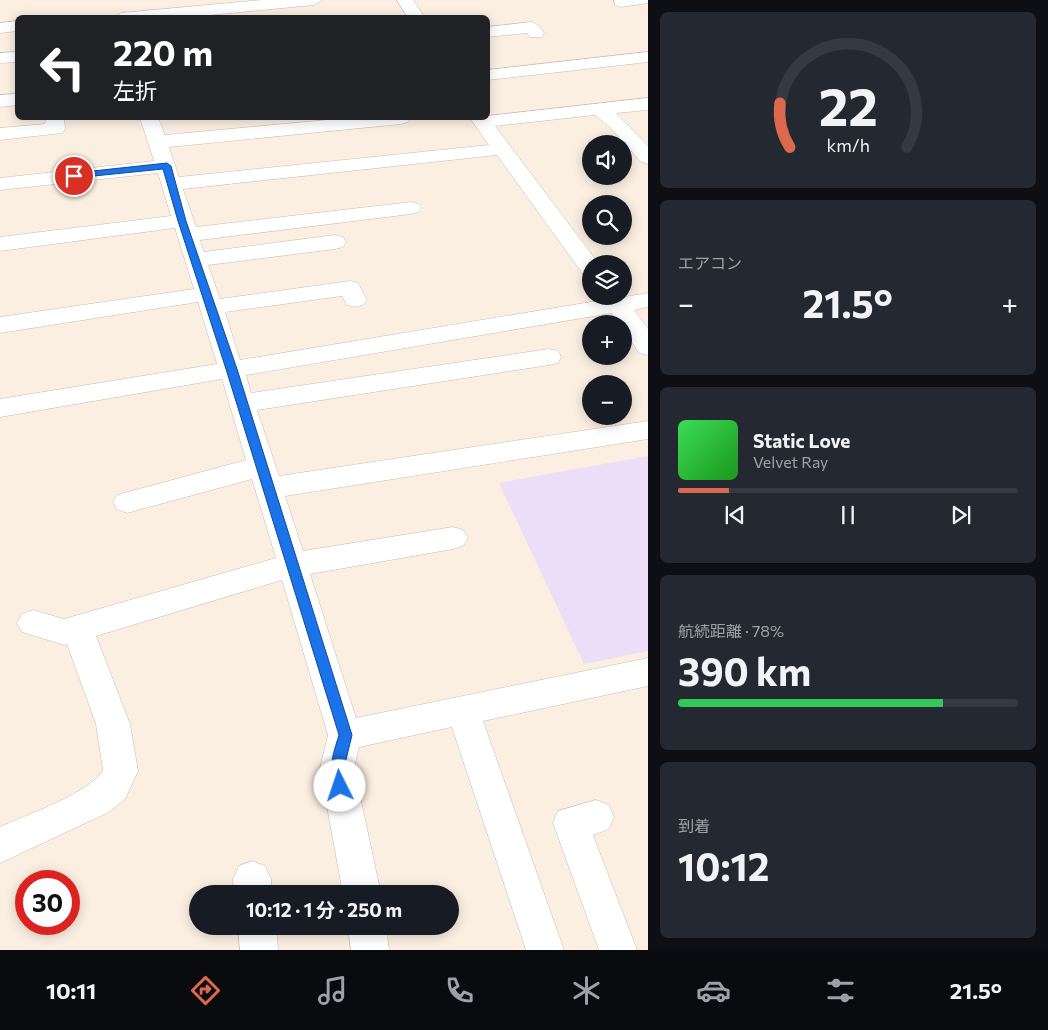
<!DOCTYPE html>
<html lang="ja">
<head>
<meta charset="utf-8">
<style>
  :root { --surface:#171b24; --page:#242831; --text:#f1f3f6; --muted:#9ea1a6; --line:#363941; --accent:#dc684e }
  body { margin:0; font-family:Commissioner,"Noto Sans JP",sans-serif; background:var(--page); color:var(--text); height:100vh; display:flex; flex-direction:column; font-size:19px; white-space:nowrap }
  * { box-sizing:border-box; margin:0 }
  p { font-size:16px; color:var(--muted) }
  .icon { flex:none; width:28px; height:28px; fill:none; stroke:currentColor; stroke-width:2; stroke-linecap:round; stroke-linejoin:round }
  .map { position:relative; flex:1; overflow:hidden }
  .drawer { display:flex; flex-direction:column; gap:12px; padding:12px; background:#0d0f14; width:400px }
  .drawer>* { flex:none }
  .top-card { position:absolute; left:15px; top:15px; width:475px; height:105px; border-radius:8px; box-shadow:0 2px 12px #0003; background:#202124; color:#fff; overflow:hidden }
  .fabs { position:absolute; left:582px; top:135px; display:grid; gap:10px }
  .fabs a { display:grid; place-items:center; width:50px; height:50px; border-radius:50%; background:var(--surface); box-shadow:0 2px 12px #0003; font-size:25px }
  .speed { position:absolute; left:15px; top:870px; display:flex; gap:10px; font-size:25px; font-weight:700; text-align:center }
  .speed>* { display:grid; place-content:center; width:65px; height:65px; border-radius:50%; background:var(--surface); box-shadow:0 2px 12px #0003; line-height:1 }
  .speed .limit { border:8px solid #d22; background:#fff; color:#111 }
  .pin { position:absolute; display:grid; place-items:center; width:42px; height:42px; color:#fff; margin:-21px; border:2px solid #fff; border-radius:50%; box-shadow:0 1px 5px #0007 }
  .me { position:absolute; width:55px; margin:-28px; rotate:356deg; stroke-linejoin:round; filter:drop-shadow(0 0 4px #0008) }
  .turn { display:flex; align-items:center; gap:18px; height:105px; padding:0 15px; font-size:22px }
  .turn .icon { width:65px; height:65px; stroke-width:2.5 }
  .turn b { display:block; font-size:35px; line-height:42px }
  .big { font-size:38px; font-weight:700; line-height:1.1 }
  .drawer .widget { flex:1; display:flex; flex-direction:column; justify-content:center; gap:8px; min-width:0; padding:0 18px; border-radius:8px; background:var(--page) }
  .drawer .dial { align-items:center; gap:0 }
  .dial svg { height:130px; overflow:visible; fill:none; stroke:var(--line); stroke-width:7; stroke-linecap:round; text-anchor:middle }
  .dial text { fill:var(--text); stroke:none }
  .song { display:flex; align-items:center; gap:15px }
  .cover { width:60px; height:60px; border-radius:8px; background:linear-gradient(135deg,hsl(130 70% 55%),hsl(120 70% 35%)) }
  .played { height:5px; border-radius:2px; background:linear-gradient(90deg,var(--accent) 15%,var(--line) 15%) }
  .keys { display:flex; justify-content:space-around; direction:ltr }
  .heat { display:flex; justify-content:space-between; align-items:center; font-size:28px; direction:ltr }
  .charge { height:8px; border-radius:4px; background:linear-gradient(90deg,#34c759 78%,var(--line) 0) }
  .trip { position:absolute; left:189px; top:885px; width:270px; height:50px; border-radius:25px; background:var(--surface); box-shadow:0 2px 12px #0003; font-weight:700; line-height:50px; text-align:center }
  .tab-bar { display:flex; height:80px; justify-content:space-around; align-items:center; background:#090b0e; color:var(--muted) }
  .tab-bar .icon { width:35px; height:35px }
  .tab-bar .selected { color:var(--accent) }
  .tab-bar b { font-size:22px; color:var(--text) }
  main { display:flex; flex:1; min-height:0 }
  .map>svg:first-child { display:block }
  .education { fill:#ecdef6 }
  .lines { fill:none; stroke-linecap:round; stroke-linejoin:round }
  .street-casing { stroke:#ccb9ac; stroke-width:1 }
  .street { fill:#fff; fill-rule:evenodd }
  .route { fill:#1a73e8; stroke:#114b97 }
</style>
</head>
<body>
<main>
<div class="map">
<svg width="648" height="950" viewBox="0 0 648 950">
  <rect width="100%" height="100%" fill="#faefe1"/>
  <polygon class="education" points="648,456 648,651 584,664 499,483"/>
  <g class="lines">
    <defs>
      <g id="street">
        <polygon points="262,0 322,0 314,5 179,18 113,18 121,13"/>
        <polygon points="397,0 413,0 425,18 408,18"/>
        <polygon points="614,0 648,0 648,3 621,7 615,5"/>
        <polygon points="18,21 18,31 0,33 0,23"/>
        <path d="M531 22C538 24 540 27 544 33L542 37H530L527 33 488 37V27Z"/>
        <polygon points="18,52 18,62 0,63 0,53"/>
        <polygon points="648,52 648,62 488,80 488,70"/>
        <polygon points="18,94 18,105 0,107 0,95"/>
        <path d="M648 98V110L616 113 648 146V164L641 162 610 127 595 115 495 126 599 264H591V276L583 274 497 155 183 189 196 227 411 202 418 204 422 208 418 212 411 214 200 240 204 252 335 235 343 237 346 242 343 247 335 249 208 265 220 299 350 281 358 283 367 300 363 305 355 307 347 305 342 296 225 312 240 360 603 300 601 296 624 297 648 293V307L634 310 648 329V355L639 353 624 330V324H619L612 313 246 375 251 393 549 349 558 351 561 357 558 363 549 365 257 410 279 476 648 421V439L285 496 303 551 453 527 463 530 468 538 463 546 453 549 310 574 356 718 648 658V686L483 721 564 950H526L452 727 359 747 354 768 381 894H343L320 768 328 735 282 580 96 636 130 724 138 771 125 799 109 812 0 863V827C24 816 92 792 103 770L96 724 67 644 64 645 22 632 17 623 22 614 33 610 64 619 276 558 252 479 127 513 117 509 113 502 117 495 246 460 222 379 0 417V399L217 364 198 302 0 333V317L194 289 175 228 0 251V237L171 216 158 173 0 190V178L154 161 140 118H158L165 135 348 118H410L408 122 401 124 169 147 179 177 489 145 470 118H488V116Z"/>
        <polygon points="46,118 64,118 65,129 62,133 0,140 0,128 45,124"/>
        <polygon points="596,800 609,805 614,817 609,829 593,835 637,950 599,950 553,823 558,811"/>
        <polygon points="252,861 265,866 271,879 272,894 234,894 233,879 239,866"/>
        <polygon points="238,926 276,926 278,950 240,950"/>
        <polygon points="348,926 386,926 389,950 351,950"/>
      </g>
    </defs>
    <use href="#street" class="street-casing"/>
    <use href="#street" class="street"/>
  </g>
  <path class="route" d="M167 163 171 166 186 221 237 369 352 735 344 768 348 786 345 790 340 792 335 790C327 771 333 754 339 735L226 369 178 221 163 169 74 178 70 176 74 173Z"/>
</svg>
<div class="fabs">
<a><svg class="icon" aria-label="sound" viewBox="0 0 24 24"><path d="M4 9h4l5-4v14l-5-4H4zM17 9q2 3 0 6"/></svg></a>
<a><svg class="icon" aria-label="search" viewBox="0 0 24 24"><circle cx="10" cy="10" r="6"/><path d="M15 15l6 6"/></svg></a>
<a><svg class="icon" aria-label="layers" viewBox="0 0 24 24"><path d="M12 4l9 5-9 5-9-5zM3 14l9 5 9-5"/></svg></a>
<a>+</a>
<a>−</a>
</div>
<div class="speed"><div class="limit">30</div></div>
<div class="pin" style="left:74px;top:176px;background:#d93025"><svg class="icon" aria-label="arrive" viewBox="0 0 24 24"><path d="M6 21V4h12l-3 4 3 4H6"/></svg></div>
<svg class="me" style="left:340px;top:786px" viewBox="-20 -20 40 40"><circle r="19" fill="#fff"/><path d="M0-13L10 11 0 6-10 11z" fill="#1a73e8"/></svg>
<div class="trip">10:12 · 1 分 · 250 m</div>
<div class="top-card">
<div class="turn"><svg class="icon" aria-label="left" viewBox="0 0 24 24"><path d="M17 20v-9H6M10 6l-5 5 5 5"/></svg><div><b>220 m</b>左折</div></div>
</div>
</div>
<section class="drawer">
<div class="widget dial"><svg viewBox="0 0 100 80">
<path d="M14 69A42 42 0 1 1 86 69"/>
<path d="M14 69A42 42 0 0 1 8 42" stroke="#dc684e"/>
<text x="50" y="56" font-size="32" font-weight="700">22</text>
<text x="50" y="72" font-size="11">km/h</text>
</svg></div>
<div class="widget"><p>エアコン</p>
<div class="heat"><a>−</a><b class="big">21.5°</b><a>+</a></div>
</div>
<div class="widget">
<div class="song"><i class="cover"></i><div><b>Static Love</b><p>Velvet Ray</p></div></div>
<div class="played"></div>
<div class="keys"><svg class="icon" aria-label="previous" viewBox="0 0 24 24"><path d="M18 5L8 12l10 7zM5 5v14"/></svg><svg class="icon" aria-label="pause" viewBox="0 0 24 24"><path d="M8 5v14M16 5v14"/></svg><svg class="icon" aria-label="next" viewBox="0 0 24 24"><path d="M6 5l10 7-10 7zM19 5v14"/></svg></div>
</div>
<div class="widget"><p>航続距離 · 78%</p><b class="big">390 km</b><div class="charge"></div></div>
<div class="widget"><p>到着</p><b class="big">10:12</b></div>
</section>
</main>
<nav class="tab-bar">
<b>10:11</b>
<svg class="icon selected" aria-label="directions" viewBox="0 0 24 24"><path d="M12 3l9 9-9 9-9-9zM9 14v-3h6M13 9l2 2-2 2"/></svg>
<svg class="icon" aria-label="music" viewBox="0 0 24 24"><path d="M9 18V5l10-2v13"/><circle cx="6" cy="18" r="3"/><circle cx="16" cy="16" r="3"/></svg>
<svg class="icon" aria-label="phone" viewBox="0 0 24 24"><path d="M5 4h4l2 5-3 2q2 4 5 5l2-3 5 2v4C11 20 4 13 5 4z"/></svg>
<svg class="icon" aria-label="climate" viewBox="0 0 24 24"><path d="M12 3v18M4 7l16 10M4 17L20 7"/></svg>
<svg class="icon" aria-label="car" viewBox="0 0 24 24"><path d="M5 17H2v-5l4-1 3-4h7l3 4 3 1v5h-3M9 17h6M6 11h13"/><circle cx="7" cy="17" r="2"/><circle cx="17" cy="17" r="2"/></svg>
<svg class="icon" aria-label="filters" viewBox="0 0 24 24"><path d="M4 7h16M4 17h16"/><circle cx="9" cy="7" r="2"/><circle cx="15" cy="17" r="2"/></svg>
<b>21.5°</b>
</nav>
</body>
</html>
